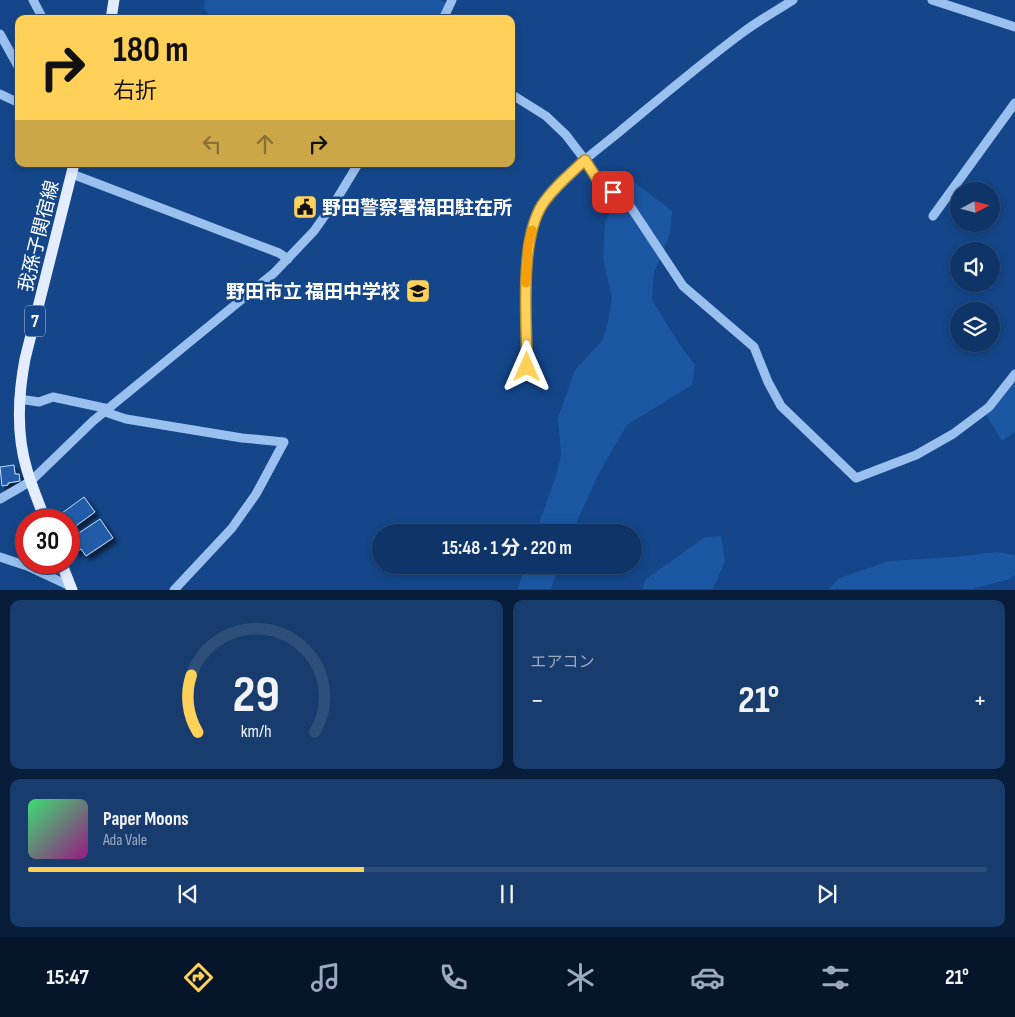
<!DOCTYPE html>
<html lang="ja">
<head>
<meta charset="utf-8">
<style>
  :root { --surface:#0f3467; --page:#183c6d; --text:#f1f3f6; --muted:#9baac0; --line:#2f4f7b; --accent:#ffd159 }
  body { margin:0; font-family:"Sofia Sans Condensed","Noto Sans JP",sans-serif; background:var(--page); color:var(--text); height:100vh; display:flex; flex-direction:column; font-size:19px; white-space:nowrap }
  * { box-sizing:border-box; margin:0 }
  p { font-size:16px; color:var(--muted) }
  .icon { flex:none; width:28px; height:28px; fill:none; stroke:currentColor; stroke-width:2; stroke-linecap:round; stroke-linejoin:round }
  .map { position:relative; height:590px; overflow:hidden }
  .sheet { display:flex; flex-direction:column; gap:10px; padding:10px; background:#081d39; flex:1 }
  .sheet>* { flex:none }
  .guide { position:absolute; left:15px; top:15px; width:500px; height:152px; border-radius:10px; box-shadow:0 2px 8px #0003,0 0 0 1px var(--line); background:#ffd159; color:#111; overflow:hidden }
  .needle { width:32px; rotate:83deg }
  .controls { position:absolute; left:950px; top:182px; display:grid; gap:10px }
  .controls a { display:grid; place-items:center; width:50px; height:50px; border-radius:50%; background:var(--surface); box-shadow:0 2px 8px #0003,0 0 0 1px var(--line); font-size:25px }
  .speed { position:absolute; left:15px; top:509px; display:flex; gap:10px; font-size:25px; font-weight:700; text-align:center }
  .speed>* { display:grid; place-content:center; width:65px; height:65px; border-radius:50%; background:var(--surface); box-shadow:0 2px 8px #0003,0 0 0 1px var(--line); line-height:1 }
  .speed .limit { border:8px solid #d22; background:#fff; color:#111 }
  .pin { position:absolute; display:grid; place-items:center; width:42px; height:42px; color:#fff; margin:-21px; border-radius:10px; box-shadow:0 2px 8px #0006 }
  .me { position:absolute; width:55px; margin:-28px; rotate:0deg; stroke-linejoin:round; filter:drop-shadow(0 0 4px #0008) }
  .turn { display:flex; align-items:center; gap:18px; height:105px; padding:0 15px; font-size:22px }
  .turn .icon { width:65px; height:65px; stroke-width:2.5 }
  .turn b { display:block; font-size:35px; line-height:42px }
  .lanes { display:flex; align-items:center; height:48px; padding:0 15px; background:#0003; justify-content:center; gap:25px; direction:ltr }
  .lanes .off { opacity:.35 }
  .big { font-size:38px; font-weight:700; line-height:1.1 }
  .sheet .tile { flex:1; display:flex; flex-direction:column; justify-content:center; gap:8px; min-width:0; padding:0 18px; border-radius:10px; background:var(--page) }
  .sheet .dial { align-items:center; gap:0 }
  .dial svg { height:130px; overflow:visible; fill:none; stroke:var(--line); stroke-width:7; stroke-linecap:round; text-anchor:middle }
  .dial text { fill:var(--text); stroke:none }
  .song { display:flex; align-items:center; gap:15px }
  .cover { width:60px; height:60px; border-radius:8px; background:linear-gradient(135deg,hsl(140 70% 55%),hsl(310 70% 35%)) }
  .played { height:5px; border-radius:2px; background:linear-gradient(90deg,var(--accent) 35%,var(--line) 35%) }
  .keys { display:flex; justify-content:space-around; direction:ltr }
  .heat { display:flex; justify-content:space-between; align-items:center; font-size:28px; direction:ltr }
  .sheet .tiles { flex:1; display:grid; gap:10px; grid-template-columns:1fr 1fr }
  .tile:last-child { grid-column:span 2 }
  .trip { position:absolute; left:372px; top:524px; width:270px; height:50px; border-radius:25px; background:var(--surface); box-shadow:0 2px 8px #0003,0 0 0 1px var(--line); font-weight:700; line-height:50px; text-align:center }
  .dock { display:flex; height:80px; justify-content:space-around; align-items:center; background:#061529; color:var(--muted) }
  .dock .icon { width:35px; height:35px }
  .dock .selected { color:var(--accent) }
  .dock b { font-size:22px; color:var(--text) }
  .map>svg:first-child { display:block }
  .green { fill:#1c57a3 }
  .building { fill:#215ca8; stroke:#c0dbfb; filter:url(#shadow) }
  .lines { fill:none; stroke-linecap:round; stroke-linejoin:round }
  .minor { stroke:#9ac0f0; stroke-width:9 }
  .major { stroke:#e3edff; stroke-width:11 }
  .route-casing { stroke:#a6883a; stroke-width:12 }
  .route { stroke:#ffd159; stroke-width:9 }
  .slow { stroke:#f59e0b; stroke-width:9 }
  .labels { text-anchor:middle; stroke-width:5; stroke-linejoin:round; paint-order:stroke }
  .shield { fill:#144689; stroke:#b8c8dc; stroke-width:1 }
  .shield-label { font-size:18px; font-weight:bold; fill:#fff }
  .poi-label { font-size:19px; font-weight:bold; fill:#fff; stroke:#144689; text-anchor:start }
  .street-label { font-size:19px; fill:#fff; stroke:#144689 }
</style>
</head>
<body>
<div class="map">
<svg width="1015" height="590" viewBox="0 0 1015 590">
  <defs>
    <filter id="shadow"><feDropShadow dx="4" dy="4" stdDeviation="2.5" flood-color="#0009"/></filter>
  </defs>
  <rect width="100%" height="100%" fill="#144689"/>
  <g class="green">
    <polygon points="205,0 440,0 447,4 444,19 213,19 204,9"/>
    <polygon points="634,182 672,211 670,233 654,273 652,300 680,345 695,365 692,385 627,425 599,473 572,532 536,532 556,476 561,455 558,418 575,370 602,341 608,322 612,298 603,258 605,222 617,199"/>
    <polygon points="1015,381 1015,432 1002,441 985,413"/>
    <polygon points="721,536 725,561 713,589 642,589 646,579 705,537"/>
    <polygon points="996,552 1015,555 1015,575 1010,579 972,589 829,589 839,578 889,561 955,557"/>
    <polygon points="525,565 559,565 551,589 518,589"/>
  </g>
  <g class="building">
    <polygon points="14,465 15,474 19,474 20,481 8,483 8,485 2,486 0,467"/>
    <polygon points="84,497 95,512 73,528 62,513"/>
    <polygon points="100,519 113,538 86,556 81,549 74,554 69,545 69,542 74,538 73,537"/>
  </g>
  <g class="lines">
    <g class="minor">
      <polyline points="33,0 43,19"/>
      <polyline points="932,0 1015,27"/>
      <polyline points="443,19 452,0"/>
      <polyline points="0,34 19,68"/>
      <polyline points="0,94 17,102 19,101"/>
      <polyline points="511,94 546,116 566,135 585,160 599,182 628,203 683,286 754,347 768,382 781,406 856,478 916,455 953,434 989,407 1015,374"/>
      <polyline points="72,174 279,253 288,259"/>
      <polyline points="933,216 1015,103"/>
      <path d="M527 367C527 324 520 255 536 216 549 185 592 154 618 133 659 99 699 65 742 33 758 21 776 11 793 0"/>
      <polyline points="19,399 39,402 53,397 109,409"/>
      <polyline points="105,412 126,419 242,438 284,442 256,494 232,528 174,590"/>
      <polyline points="0,499 31,481 93,421 274,273 314,231 338,197 358,164"/>
      <polyline points="0,557 27,566 70,586"/>
    </g>
    <g class="major">
      <polyline points="111,19 114,0"/>
      <path d="M45 520C39 503 32 487 27 470 16 434 18 396 25 359L74 164"/>
      <polyline points="61,562 72,590"/>
    </g>
  </g>
  <g class="lines">
    <defs>
      <path id="route" d="M527 367C527 323 519 242 542 205 553 188 570 174 585 160L599 182 613 192"/>
    </defs>
    <use href="#route" class="route-casing"/>
    <use href="#route" class="route"/>
    <polyline class="slow" points="526,283 528,245 532,230"/>
  </g>
  <defs>
    <symbol id="civic-square" viewBox="-11 -11 22 22"><rect x="-9" y="-9" width="18" height="18" rx="4" fill="#ffd159" stroke="#144689"/><path d="M-.6-6.5H3V-4.5H.6V-3L4-1V1h2V6H-6V1h2V-1L-.6-3ZM-1.2 2.5V6h2.4V2.5Z" fill="#111"/></symbol>
    <symbol id="school-square" viewBox="-11 -11 22 22"><rect x="-9" y="-9" width="18" height="18" rx="4" fill="#ffd159" stroke="#144689"/><path d="M0-5L7-2L0 1L-7-2ZM-4 1L0 2.5L4 1V4Q0 6-4 4Z" fill="#111"/></symbol>
  </defs>
  <g fill-rule="evenodd">
    <use href="#civic-square" x="291" y="193" width="28" height="28"/>
    <use href="#school-square" x="404" y="277" width="28" height="28"/>
  </g>
  <g class="labels">
    <rect class="shield" x="25" y="305.5" width="20" height="31" rx="4"/>
    <g class="shield-label">
      <text x="35" y="327">7</text>
    </g>
    <g class="poi-label">
      <text x="322" y="214">野田警察署福田駐在所</text>
      <text x="400" y="298" text-anchor="end">野田市立 福田中学校</text>
    </g>
    <g class="street-label">
      <text transform="translate(38 236) rotate(-76)" y="7">我孫子関宿線</text>
    </g>
  </g>
</svg>
<div class="controls">
<a><svg class="needle" viewBox="-14 -14 28 28"><path d="M0-13l5 13h-10z" fill="#e53935"/><path d="M0 13l5-13h-10z" fill="#9baac0"/></svg></a>
<a><svg class="icon" aria-label="sound" viewBox="0 0 24 24"><path d="M4 9h4l5-4v14l-5-4H4zM17 9q2 3 0 6"/></svg></a>
<a><svg class="icon" aria-label="layers" viewBox="0 0 24 24"><path d="M12 4l9 5-9 5-9-5zM3 14l9 5 9-5"/></svg></a>
</div>
<div class="speed"><div class="limit">30</div></div>
<div class="pin" style="left:613px;top:192px;background:#d93025"><svg class="icon" aria-label="arrive" viewBox="0 0 24 24"><path d="M6 21V4h12l-3 4 3 4H6"/></svg></div>
<svg class="me" style="left:527px;top:367px" viewBox="-20 -20 40 40"><path d="M0-17L14 15 0 8-14 15z" fill="#ffd159" stroke="#fff" stroke-width="4"/></svg>
<div class="trip">15:48 · 1 分 · 220 m</div>
<div class="guide">
<div class="turn"><svg class="icon" aria-label="right" viewBox="0 0 24 24"><path d="M7 20v-9h11M14 6l5 5-5 5"/></svg><div><b>180 m</b>右折</div></div>
<div class="lanes"><svg class="icon off" aria-label="left" viewBox="0 0 24 24"><path d="M17 20v-9H6M10 6l-5 5 5 5"/></svg><svg class="icon off" aria-label="ahead" viewBox="0 0 24 24"><path d="M12 20V5M6 11l6-6 6 6"/></svg><svg class="icon" aria-label="right" viewBox="0 0 24 24"><path d="M7 20v-9h11M14 6l5 5-5 5"/></svg></div>
</div>
</div>
<section class="sheet">
<div class="tiles">
<div class="tile dial"><svg viewBox="0 0 100 80">
<path d="M14 69A42 42 0 1 1 86 69"/>
<path d="M14 69A42 42 0 0 1 10 34" stroke="#ffd159"/>
<text x="50" y="56" font-size="32" font-weight="700">29</text>
<text x="50" y="72" font-size="11">km/h</text>
</svg></div>
<div class="tile"><p>エアコン</p>
<div class="heat"><a>−</a><b class="big">21°</b><a>+</a></div>
</div>
<div class="tile">
<div class="song"><i class="cover"></i><div><b>Paper Moons</b><p>Ada Vale</p></div></div>
<div class="played"></div>
<div class="keys"><svg class="icon" aria-label="previous" viewBox="0 0 24 24"><path d="M18 5L8 12l10 7zM5 5v14"/></svg><svg class="icon" aria-label="pause" viewBox="0 0 24 24"><path d="M8 5v14M16 5v14"/></svg><svg class="icon" aria-label="next" viewBox="0 0 24 24"><path d="M6 5l10 7-10 7zM19 5v14"/></svg></div>
</div>
</div>
</section>
<nav class="dock">
<b>15:47</b>
<svg class="icon selected" aria-label="directions" viewBox="0 0 24 24"><path d="M12 3l9 9-9 9-9-9zM9 14v-3h6M13 9l2 2-2 2"/></svg>
<svg class="icon" aria-label="music" viewBox="0 0 24 24"><path d="M9 18V5l10-2v13"/><circle cx="6" cy="18" r="3"/><circle cx="16" cy="16" r="3"/></svg>
<svg class="icon" aria-label="phone" viewBox="0 0 24 24"><path d="M5 4h4l2 5-3 2q2 4 5 5l2-3 5 2v4C11 20 4 13 5 4z"/></svg>
<svg class="icon" aria-label="climate" viewBox="0 0 24 24"><path d="M12 3v18M4 7l16 10M4 17L20 7"/></svg>
<svg class="icon" aria-label="car" viewBox="0 0 24 24"><path d="M5 17H2v-5l4-1 3-4h7l3 4 3 1v5h-3M9 17h6M6 11h13"/><circle cx="7" cy="17" r="2"/><circle cx="17" cy="17" r="2"/></svg>
<svg class="icon" aria-label="filters" viewBox="0 0 24 24"><path d="M4 7h16M4 17h16"/><circle cx="9" cy="7" r="2"/><circle cx="15" cy="17" r="2"/></svg>
<b>21°</b>
</nav>
</body>
</html>
